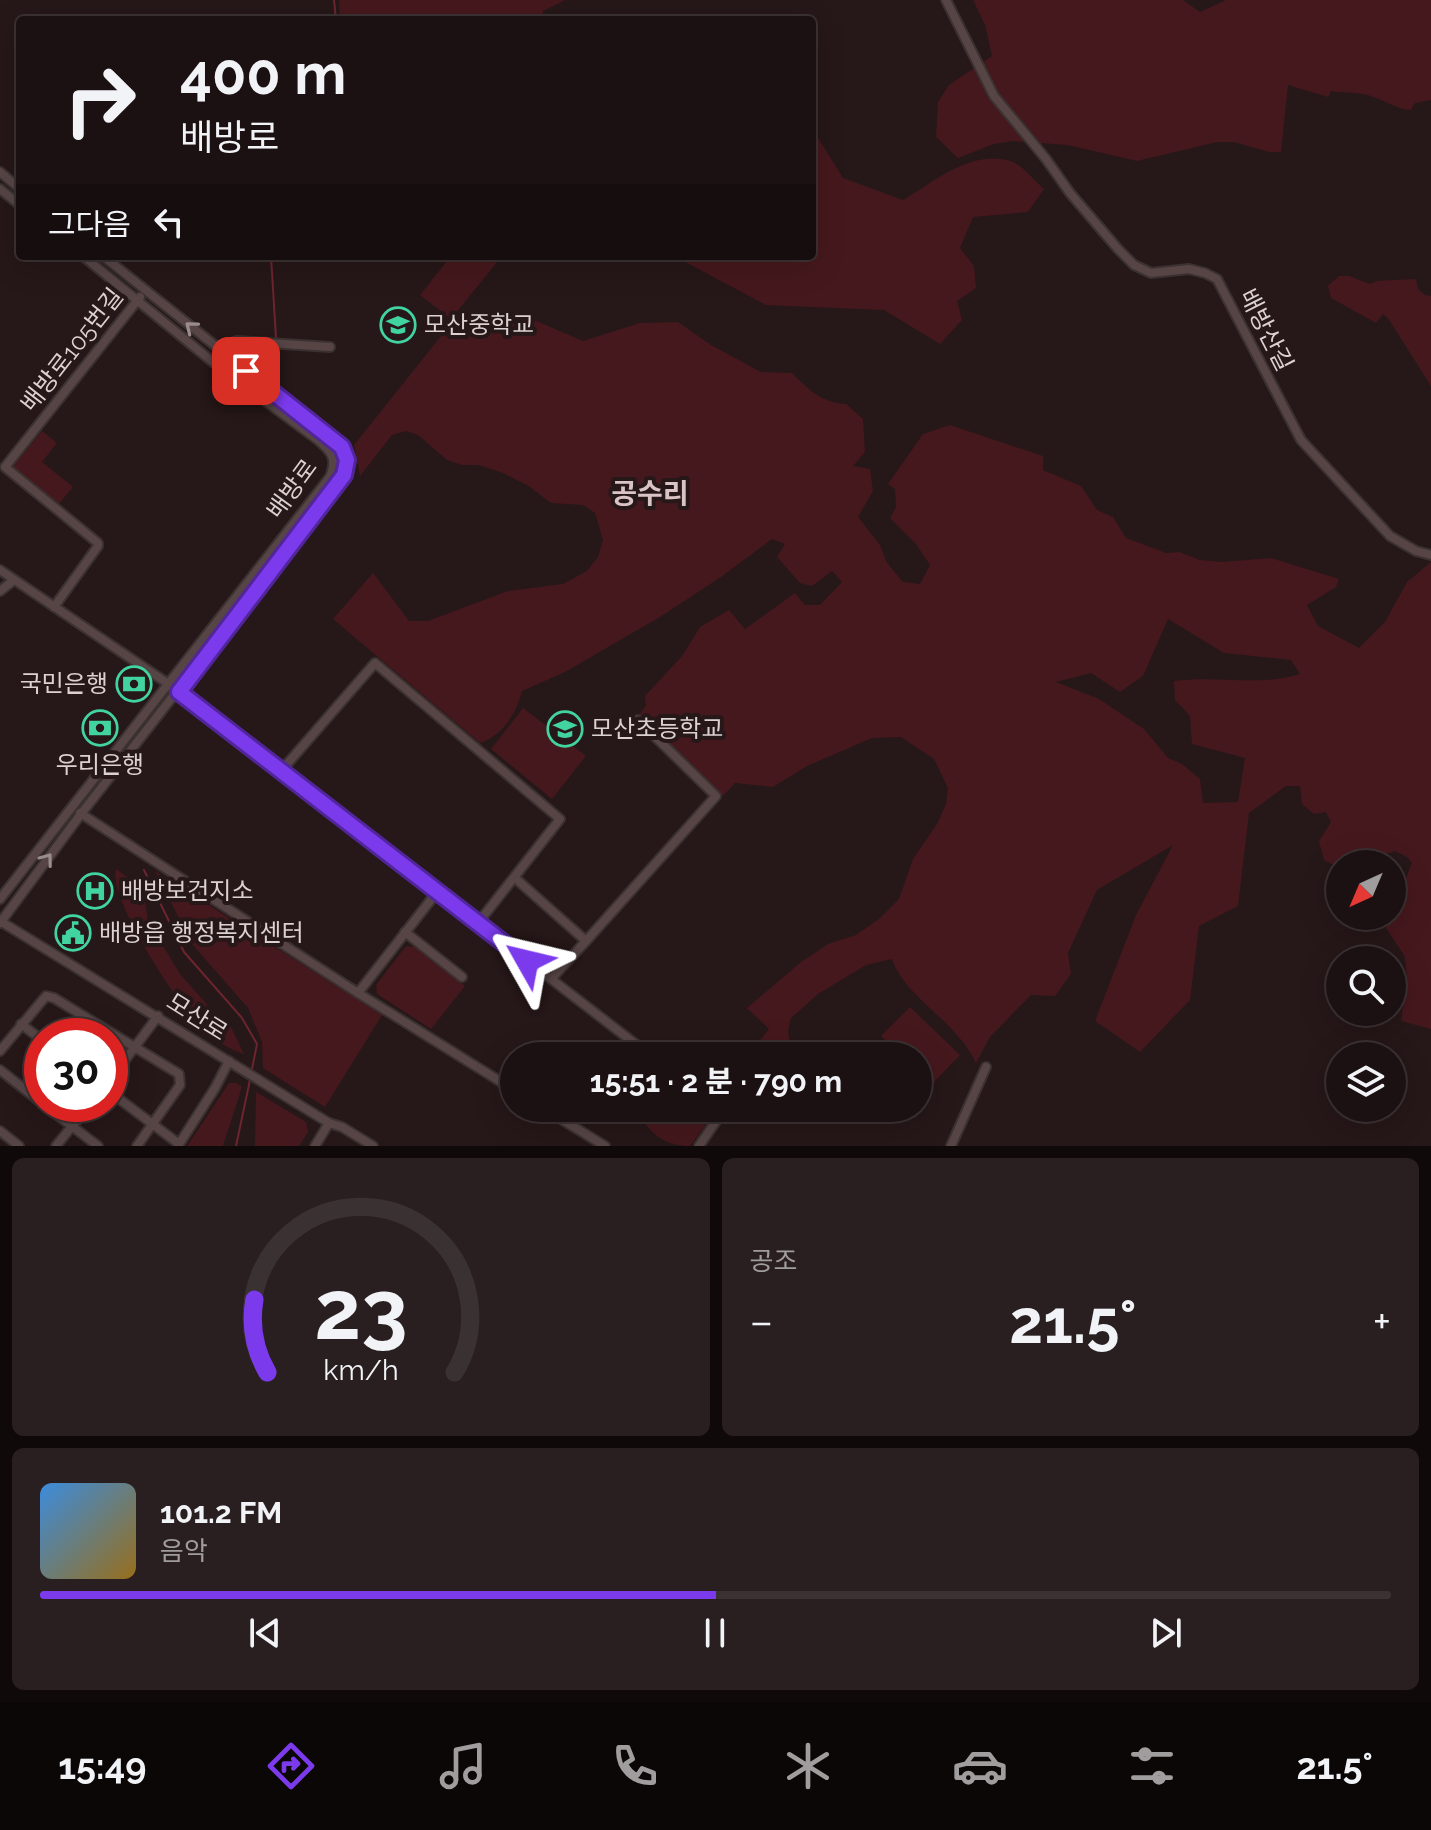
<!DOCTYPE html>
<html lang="ko">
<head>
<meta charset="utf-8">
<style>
  :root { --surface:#1c1112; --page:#291f20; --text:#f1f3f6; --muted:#a09d9f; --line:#3a3132; --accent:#7c3aed }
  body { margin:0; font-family:Raleway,"Noto Sans KR",sans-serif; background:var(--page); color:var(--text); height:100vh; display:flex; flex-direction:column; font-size:30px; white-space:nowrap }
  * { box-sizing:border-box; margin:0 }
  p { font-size:26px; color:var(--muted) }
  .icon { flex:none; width:44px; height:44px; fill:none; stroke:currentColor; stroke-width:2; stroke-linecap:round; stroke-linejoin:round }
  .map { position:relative; height:1146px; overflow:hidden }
  .side { display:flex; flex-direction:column; gap:12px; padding:12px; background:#0f090a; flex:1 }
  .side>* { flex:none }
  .banner { position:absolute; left:16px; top:16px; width:800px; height:244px; border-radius:8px; box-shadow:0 8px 32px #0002,0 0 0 2px var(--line); background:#1c1112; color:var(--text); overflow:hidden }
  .needle { width:52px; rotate:224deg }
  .buttons { position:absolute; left:1326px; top:850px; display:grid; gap:16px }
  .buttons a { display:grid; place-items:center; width:80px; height:80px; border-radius:50%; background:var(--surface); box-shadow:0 8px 32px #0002,0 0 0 2px var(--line); font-size:40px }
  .speed { position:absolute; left:24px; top:1018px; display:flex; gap:16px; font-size:40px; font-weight:700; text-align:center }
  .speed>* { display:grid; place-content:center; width:104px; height:104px; border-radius:50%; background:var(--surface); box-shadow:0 8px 32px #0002,0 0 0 2px var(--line); line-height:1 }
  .speed .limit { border:12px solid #d22; background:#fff; color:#111 }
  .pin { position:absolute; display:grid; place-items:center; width:68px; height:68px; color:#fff; margin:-34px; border-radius:16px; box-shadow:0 4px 12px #0006 }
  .me { position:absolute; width:88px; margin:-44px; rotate:307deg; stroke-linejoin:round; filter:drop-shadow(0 0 6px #0008) }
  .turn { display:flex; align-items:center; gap:28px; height:168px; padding:0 32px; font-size:36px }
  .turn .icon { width:104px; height:104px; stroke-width:2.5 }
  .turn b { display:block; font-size:56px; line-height:68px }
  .then { display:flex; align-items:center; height:76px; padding:0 32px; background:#0003; gap:16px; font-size:30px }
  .big { font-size:60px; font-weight:700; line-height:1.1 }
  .side .card { flex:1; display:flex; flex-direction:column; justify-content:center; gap:12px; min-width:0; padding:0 28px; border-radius:12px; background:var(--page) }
  .side .dial { align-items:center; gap:0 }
  .dial svg { height:208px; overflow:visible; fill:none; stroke:var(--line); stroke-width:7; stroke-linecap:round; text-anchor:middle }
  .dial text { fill:var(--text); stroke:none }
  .song { display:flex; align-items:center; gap:24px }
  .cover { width:96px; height:96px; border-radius:12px; background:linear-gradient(135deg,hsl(210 70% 55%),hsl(40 70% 35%)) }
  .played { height:8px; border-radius:4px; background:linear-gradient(90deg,var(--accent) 50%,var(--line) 50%) }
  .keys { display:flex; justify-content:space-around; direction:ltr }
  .heat { display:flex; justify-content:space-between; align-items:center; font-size:44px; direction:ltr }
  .side .tiles { flex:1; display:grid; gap:12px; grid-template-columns:1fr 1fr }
  .card:last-child { grid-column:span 2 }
  .trip { position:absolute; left:500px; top:1042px; width:432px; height:80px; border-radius:40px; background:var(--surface); box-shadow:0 8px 32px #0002,0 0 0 2px var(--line); font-weight:700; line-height:80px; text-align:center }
  .menu { display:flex; height:128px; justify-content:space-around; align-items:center; background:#0b0707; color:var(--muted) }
  .menu .icon { width:56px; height:56px }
  .menu .on { color:var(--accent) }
  .menu b { font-size:36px; color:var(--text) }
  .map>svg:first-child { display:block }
  .green { fill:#45181d; fill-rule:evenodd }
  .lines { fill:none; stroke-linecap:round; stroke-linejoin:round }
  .stream { stroke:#6c252f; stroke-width:2 }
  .minor-casing { stroke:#3b3131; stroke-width:12 }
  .minor { stroke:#574546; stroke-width:8 }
  .oneway { stroke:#9a8b8c }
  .route-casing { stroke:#51269a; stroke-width:20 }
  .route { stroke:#7c3aed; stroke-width:14 }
  .labels { text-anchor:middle; stroke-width:8; stroke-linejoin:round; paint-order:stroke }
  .poi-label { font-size:24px; fill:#dcd1d1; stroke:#261718; text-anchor:start }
  .street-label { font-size:24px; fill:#dcd1d1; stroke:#261718 }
  .quarter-label { font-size:28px; font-weight:bold; fill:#d9c3c4; stroke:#261718 }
</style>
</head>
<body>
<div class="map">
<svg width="1431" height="1146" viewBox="0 0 1431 1146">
  <rect width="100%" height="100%" fill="#261718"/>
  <g class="green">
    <polygon points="339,0 565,0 543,11 542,20 340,20"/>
    <path d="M973 0H1183L1200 12 1226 0H1431V100L1415 103 1411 110C1394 109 1380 97 1363 94 1352 92 1341 93 1331 91L1328 97 1288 85 1281 152H1269L1234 142H1217L1137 161 1068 145 1013 141 994 144 958 158 936 137 938 102 949 85 992 56 985 25Z"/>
    <path d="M812 128 843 178 903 200C935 181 971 149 1011 161 1022 165 1035 181 1044 189L1028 212 973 217 960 248 974 266 976 288 957 301 962 320 940 344 884 310 766 305 674 256H812Z"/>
    <polygon points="451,256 502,256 451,319 420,295"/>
    <polygon points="1339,276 1349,276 1370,284 1377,281 1416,279 1418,289 1425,295 1431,296 1431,386 1388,318 1383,314 1376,323 1331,298 1328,286"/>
    <path d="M457 316H473L495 325 519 319 534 320 583 341 640 323 678 322 711 345 761 372 792 373C808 389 822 403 846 404L863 419 865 452 853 466 870 469 873 491 858 517 880 545 887 563 903 582 920 584 930 565 916 544 890 518 896 507 895 489 888 484 923 434 950 425 1043 456V470L1081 486 1097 510 1113 517 1126 538 1166 553 1179 552 1200 560 1222 562 1271 558 1339 579 1336 587 1307 605 1318 626 1359 648 1385 622 1407 582 1431 562V1029L1401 1021 1407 980 1405 957 1386 928 1412 863 1407 857 1395 851 1386 854 1378 864H1340V868L1324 860 1319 841 1331 822 1326 812 1314 814 1302 804 1300 786H1286L1249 813 1238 906 1199 926 1190 1000 1140 1052 1095 1021 1136 915 1173 845 1097 890 1068 953 1071 974 1055 996 1031 995 990 1037 976 1063C957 1021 905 998 892 959L866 965 818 994 791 1018 788 1031 792 1056H747L769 1029 747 1008 801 962 828 944 856 935 879 919 899 899 913 859 937 824 946 804 948 788 934 759 901 737 872 738 807 766 773 787 735 783 723 796 640 714 646 706 645 696 682 656 700 627 729 610 745 629 795 593 805 605H820L842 582 832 571 812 586 800 583 777 557 785 544 772 539 721 577 660 617 565 672 522 691C516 714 503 735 480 743L333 619 373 573 409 621H428L508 591 563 584 587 571 598 557 603 540 595 513 583 505 551 503 527 485 503 473 479 465H462L447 460 418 435 406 431 392 435 360 476 354 445ZM1168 619 1224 653 1291 660 1300 674C1259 687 1217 675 1174 681L1175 700 1190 716 1192 744 1245 758 1238 802 1203 803 1200 779 1182 764 1168 758 1144 729 1099 699 1056 682 1091 673 1120 692 1143 676Z"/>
    <polygon points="42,431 57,443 42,462 73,487 57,506 15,472 14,465"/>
    <polygon points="523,708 586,756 552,799 491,749"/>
    <path d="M116 869 143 888 148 921 180 974 211 1009 231 1027 244 1054C220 1047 199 1026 178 1013L180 1001C162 978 109 895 116 869Z"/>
    <polygon points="155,871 382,1015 325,1107 263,1068 262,1042 248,1008 192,944"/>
    <polygon points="406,946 417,947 465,986 431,1029 377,994 376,985"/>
    <polygon points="910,1007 960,1055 931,1085 918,1072 918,1056 902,1056 881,1036"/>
    <polygon points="229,1083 237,1083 242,1087 223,1146 187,1146"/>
    <polygon points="256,1092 306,1122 308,1132 299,1146 255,1146"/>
    <path d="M651 1108H699L704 1111 707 1123 690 1146C670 1146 654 1138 643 1120Z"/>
  </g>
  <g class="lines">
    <g class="stream">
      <polyline points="334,0 336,20"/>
      <polyline points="271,256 276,338"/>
      <polyline points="273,377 276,345"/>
      <polyline points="144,870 184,952 242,1018 257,1044 251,1074"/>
      <polyline points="236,1146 250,1080"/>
    </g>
    <defs>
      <g id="minor">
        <polyline points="946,0 994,96 1046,159 1070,193 1118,249 1134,265 1151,273 1189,269 1205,273 1217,279 1301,440 1390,536 1416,551 1431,555"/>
        <polyline points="0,172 20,189"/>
        <polyline points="0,189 20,205"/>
        <polyline points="221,352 231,343 237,341 330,347"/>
        <polyline points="245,370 245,352 257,344"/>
        <polyline points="0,570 167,683 651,1056"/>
        <polyline points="0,591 14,580"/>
        <polyline points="54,607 98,546 98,543 5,467 140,297"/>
        <polyline points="281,771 375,663 560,819 478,923"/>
        <polyline points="80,813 358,993 514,1090"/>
        <polyline points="515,878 586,941 716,796 638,720"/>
        <path d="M0 899 330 477C337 459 333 453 318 440L214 363 83 256"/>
        <polyline points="0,921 329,1123 342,1127 373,1146"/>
        <path d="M0 923 81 814 335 489C345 474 349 464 342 447L103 256"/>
        <polyline points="405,932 462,977"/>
        <polyline points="551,979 586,941"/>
        <polyline points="358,993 437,892"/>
        <polyline points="21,1024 42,1040"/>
        <polyline points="0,1051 46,996 54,998 179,1074 180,1085 137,1146"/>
        <polyline points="0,1070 42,1103"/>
        <polyline points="110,1080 158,1016"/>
        <polyline points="110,1092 179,1144"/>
        <polyline points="43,1104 98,1146"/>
        <polyline points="543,1108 605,1146"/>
        <polyline points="0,1131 19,1146"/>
        <polyline points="56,1146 90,1104"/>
        <polyline points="178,1146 215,1088 229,1061"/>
        <polyline points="315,1146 329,1123"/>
        <polyline points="699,1146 723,1111 719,1108"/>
        <polyline points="951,1146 986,1067"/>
      </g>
    </defs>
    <use href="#minor" class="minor-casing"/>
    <use href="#minor" class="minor"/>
  </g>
  <defs><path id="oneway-chevron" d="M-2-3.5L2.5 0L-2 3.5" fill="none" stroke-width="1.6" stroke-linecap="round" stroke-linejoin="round" transform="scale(2)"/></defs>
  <g class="oneway">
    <use href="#oneway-chevron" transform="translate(191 327) rotate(-141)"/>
    <use href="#oneway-chevron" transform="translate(47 859) rotate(-53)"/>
  </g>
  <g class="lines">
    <defs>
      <polyline id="route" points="246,371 342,447 347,460 344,475 179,692 527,961"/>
    </defs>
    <use href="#route" class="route-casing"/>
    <use href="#route" class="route"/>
  </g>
  <defs>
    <symbol id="school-ring" viewBox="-11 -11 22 22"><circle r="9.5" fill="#261718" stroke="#42d4a0" stroke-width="1.5"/><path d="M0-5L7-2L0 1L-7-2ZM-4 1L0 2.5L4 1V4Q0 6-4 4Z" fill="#42d4a0"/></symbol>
    <symbol id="bank-ring" viewBox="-11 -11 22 22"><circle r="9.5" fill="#261718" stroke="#42d4a0" stroke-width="1.5"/><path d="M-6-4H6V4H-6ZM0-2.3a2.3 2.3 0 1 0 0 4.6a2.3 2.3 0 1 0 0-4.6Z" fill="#42d4a0"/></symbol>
    <symbol id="hospital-ring" viewBox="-11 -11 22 22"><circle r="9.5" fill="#261718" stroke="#42d4a0" stroke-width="1.5"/><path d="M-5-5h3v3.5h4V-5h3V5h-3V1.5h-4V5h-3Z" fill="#42d4a0"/></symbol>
    <symbol id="civic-ring" viewBox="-11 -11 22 22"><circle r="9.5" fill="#261718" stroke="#42d4a0" stroke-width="1.5"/><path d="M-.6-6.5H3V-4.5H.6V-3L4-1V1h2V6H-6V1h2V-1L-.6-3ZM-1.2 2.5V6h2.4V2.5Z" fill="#42d4a0"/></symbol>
  </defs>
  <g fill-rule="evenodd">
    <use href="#school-ring" x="378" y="305" width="40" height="40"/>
    <use href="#bank-ring" x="114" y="664" width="40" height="40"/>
    <use href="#bank-ring" x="80" y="708" width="40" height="40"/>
    <use href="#school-ring" x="545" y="709" width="40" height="40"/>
    <use href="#hospital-ring" x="75" y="871" width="40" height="40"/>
    <use href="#civic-ring" x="53" y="913" width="40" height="40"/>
  </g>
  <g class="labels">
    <g class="poi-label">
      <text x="424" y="333">모산중학교</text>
      <text x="108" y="692" text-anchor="end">국민은행</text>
      <text x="591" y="737">모산초등학교</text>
      <text x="100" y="773" text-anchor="middle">우리은행</text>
      <text x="121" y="899">배방보건지소</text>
      <text x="99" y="941">배방읍 행정복지센터</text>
    </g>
    <g class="street-label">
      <text transform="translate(1266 330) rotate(63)" y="8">배방산길</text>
      <text transform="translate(72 350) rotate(-52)" y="8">배방로105번길</text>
      <text transform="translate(292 489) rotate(-54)" y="8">배방로</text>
      <text transform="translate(197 1017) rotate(32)" y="8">모산로</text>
    </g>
    <g class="quarter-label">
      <text x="650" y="503">공수리</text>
    </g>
  </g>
</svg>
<div class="buttons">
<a><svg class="needle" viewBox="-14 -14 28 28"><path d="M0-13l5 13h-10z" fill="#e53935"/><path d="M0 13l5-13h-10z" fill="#a09d9f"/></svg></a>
<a><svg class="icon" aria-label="search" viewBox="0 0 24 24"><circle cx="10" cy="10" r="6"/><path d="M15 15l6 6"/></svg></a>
<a><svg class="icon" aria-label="layers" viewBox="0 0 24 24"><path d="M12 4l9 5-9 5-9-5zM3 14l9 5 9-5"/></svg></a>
</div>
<div class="speed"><div class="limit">30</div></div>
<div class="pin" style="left:246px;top:371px;background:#d93025"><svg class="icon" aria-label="arrive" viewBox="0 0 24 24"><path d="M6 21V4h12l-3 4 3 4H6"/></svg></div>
<svg class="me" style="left:527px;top:961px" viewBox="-20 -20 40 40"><path d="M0-17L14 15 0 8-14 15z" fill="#7c3aed" stroke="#fff" stroke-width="4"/></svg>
<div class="trip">15:51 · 2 분 · 790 m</div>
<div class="banner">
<div class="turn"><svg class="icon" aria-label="right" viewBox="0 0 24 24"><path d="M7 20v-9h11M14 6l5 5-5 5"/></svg><div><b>400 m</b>배방로</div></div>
<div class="then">그다음<svg class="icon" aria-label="left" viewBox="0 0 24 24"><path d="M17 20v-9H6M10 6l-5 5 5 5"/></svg></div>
</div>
</div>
<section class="side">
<div class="tiles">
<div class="card dial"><svg viewBox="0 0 100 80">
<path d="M14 69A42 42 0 1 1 86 69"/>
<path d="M14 69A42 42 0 0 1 9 41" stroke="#7c3aed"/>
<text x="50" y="56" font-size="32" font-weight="700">23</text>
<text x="50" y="72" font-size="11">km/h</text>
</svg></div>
<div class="card"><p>공조</p>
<div class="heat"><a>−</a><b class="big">21.5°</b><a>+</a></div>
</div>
<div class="card">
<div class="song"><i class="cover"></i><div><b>101.2 FM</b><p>음악</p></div></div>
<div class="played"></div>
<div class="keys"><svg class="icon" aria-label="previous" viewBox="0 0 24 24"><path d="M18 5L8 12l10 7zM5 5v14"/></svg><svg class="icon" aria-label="pause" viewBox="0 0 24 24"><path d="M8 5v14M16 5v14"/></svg><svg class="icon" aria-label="next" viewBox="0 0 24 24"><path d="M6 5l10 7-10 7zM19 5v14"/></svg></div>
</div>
</div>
</section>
<nav class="menu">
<b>15:49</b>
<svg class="icon on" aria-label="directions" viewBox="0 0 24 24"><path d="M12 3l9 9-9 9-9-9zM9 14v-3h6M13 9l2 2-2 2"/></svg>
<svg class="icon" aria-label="music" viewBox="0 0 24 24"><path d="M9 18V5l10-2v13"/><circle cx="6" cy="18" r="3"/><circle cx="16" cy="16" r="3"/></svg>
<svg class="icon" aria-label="phone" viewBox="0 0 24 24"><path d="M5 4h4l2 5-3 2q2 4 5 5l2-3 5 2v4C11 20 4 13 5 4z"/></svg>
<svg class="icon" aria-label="climate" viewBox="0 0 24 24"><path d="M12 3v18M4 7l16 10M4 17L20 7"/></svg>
<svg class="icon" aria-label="car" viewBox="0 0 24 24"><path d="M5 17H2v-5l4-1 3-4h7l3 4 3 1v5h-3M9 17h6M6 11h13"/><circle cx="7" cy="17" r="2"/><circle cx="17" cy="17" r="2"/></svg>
<svg class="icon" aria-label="filters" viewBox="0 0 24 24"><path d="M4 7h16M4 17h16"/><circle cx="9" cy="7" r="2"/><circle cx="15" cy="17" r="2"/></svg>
<b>21.5°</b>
</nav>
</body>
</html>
